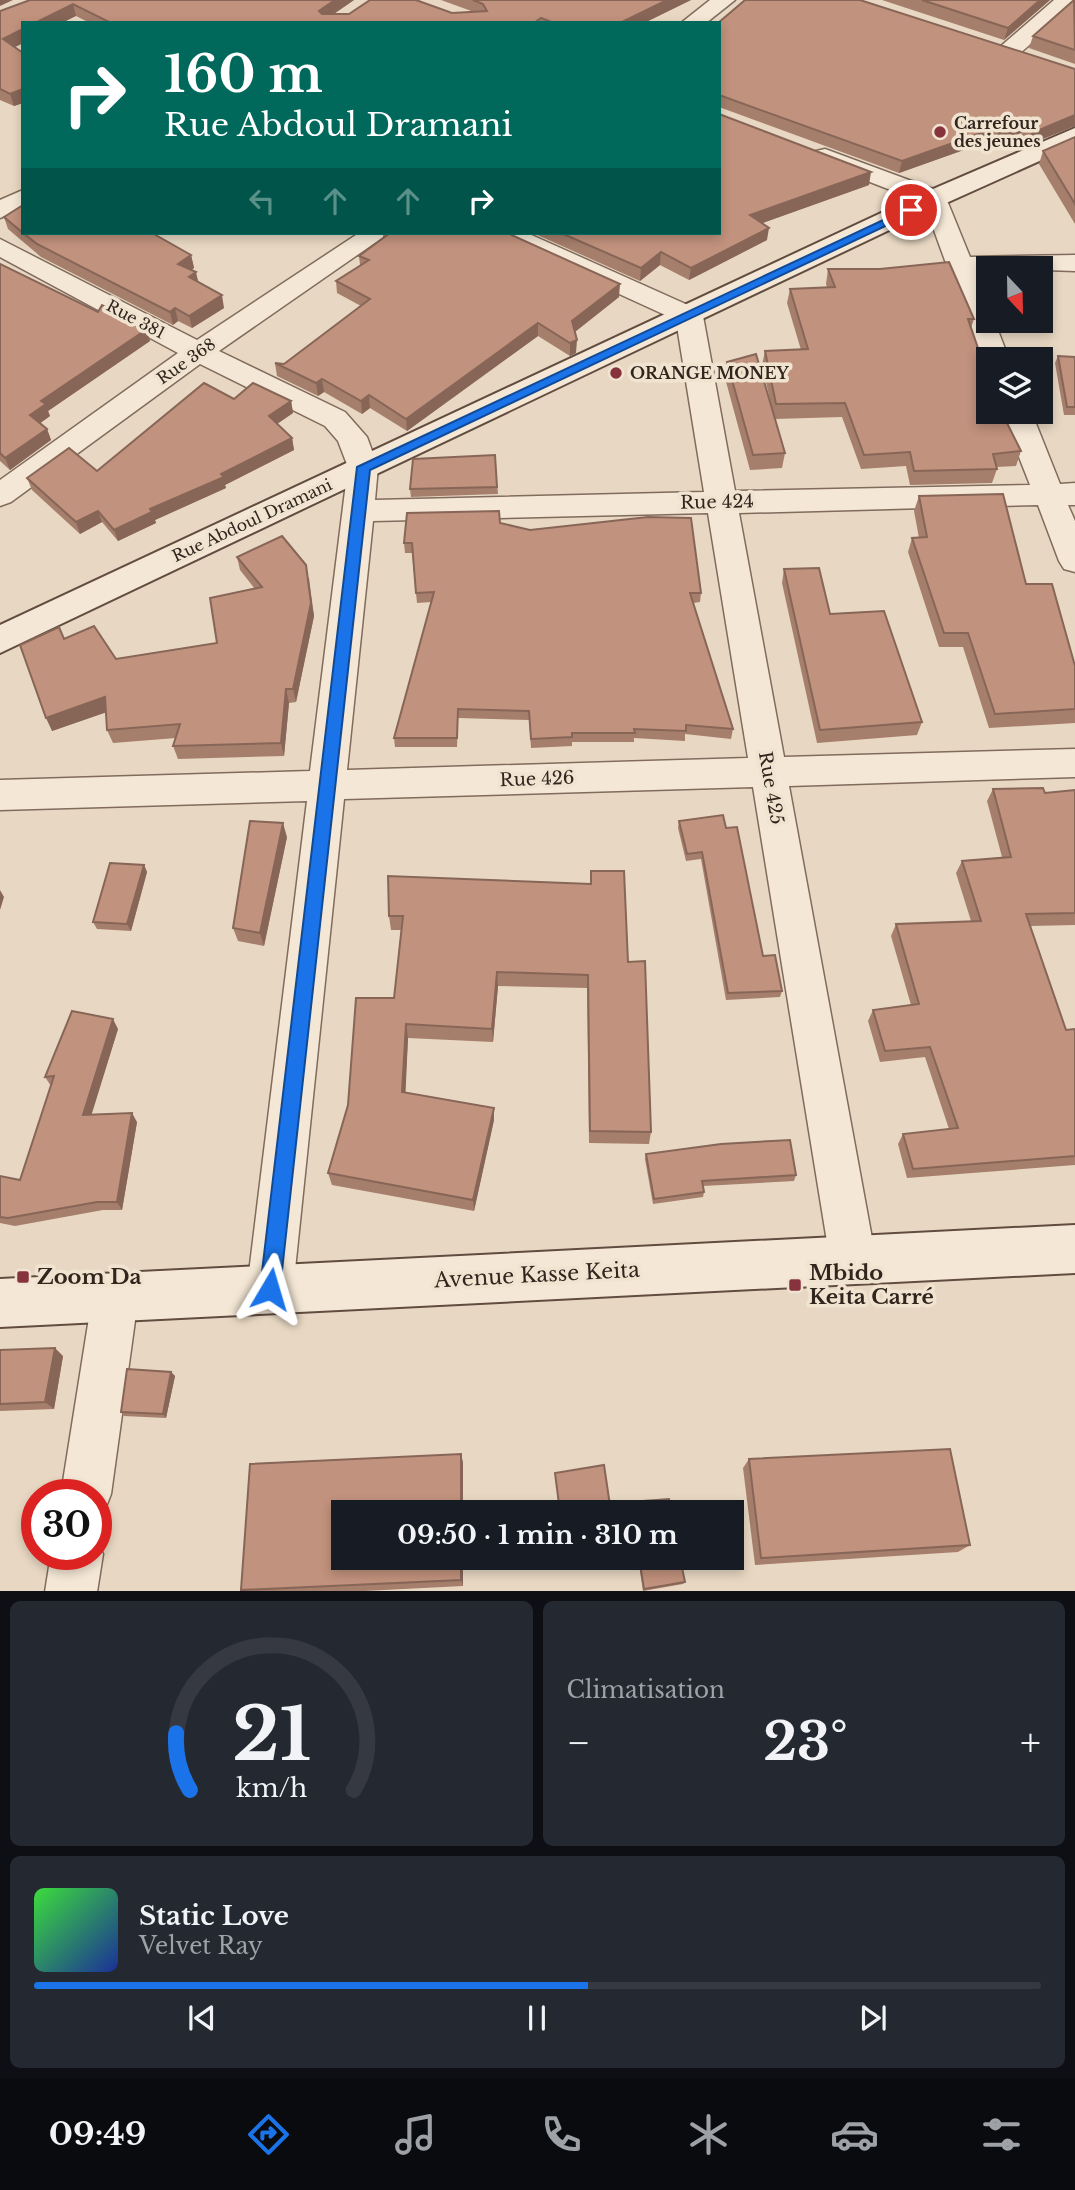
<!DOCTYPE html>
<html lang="fr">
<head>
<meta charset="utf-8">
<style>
  :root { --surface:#171b24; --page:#242831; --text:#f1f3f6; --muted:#9ea1a6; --line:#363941; --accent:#1a73e8 }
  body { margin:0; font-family:"Libre Baskerville",serif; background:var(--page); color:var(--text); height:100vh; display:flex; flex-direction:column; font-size:26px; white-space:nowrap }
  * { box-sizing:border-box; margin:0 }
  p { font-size:23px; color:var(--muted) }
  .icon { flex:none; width:38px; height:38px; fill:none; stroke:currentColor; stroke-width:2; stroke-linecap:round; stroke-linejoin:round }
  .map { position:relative; height:1591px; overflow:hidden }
  .side { display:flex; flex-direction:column; gap:10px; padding:10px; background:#0d0f14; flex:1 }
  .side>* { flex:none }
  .top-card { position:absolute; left:21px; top:21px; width:700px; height:214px; border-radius:0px; box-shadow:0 4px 10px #0003; background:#00695c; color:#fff; overflow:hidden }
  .needle { width:46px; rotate:158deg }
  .buttons { position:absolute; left:976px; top:256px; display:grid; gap:14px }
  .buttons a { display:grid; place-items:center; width:77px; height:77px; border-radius:0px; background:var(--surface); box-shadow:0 4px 10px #0003; font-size:35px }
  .speed { position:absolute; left:21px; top:1479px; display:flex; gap:14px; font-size:35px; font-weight:700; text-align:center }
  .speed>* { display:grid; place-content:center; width:91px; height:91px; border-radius:50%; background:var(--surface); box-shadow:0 4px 10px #0003; line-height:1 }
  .speed .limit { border:10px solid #d22; background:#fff; color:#111 }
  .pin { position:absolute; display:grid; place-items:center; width:60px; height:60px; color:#fff; margin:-30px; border:4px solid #fff; border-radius:50%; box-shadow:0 2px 7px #0007 }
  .me { position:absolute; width:77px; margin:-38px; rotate:7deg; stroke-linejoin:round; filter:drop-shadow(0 0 5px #0008) }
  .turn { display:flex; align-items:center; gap:24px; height:147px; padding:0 28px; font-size:32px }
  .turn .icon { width:91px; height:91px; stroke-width:2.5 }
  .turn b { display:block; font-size:49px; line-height:60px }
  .lanes { display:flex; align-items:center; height:66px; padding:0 28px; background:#0003; justify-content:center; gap:35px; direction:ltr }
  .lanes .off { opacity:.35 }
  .big { font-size:52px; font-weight:700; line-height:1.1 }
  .side .tile { flex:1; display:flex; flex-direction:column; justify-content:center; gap:10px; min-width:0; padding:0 24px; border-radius:10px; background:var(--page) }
  .side .dial { align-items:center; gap:0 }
  .dial svg { height:182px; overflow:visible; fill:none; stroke:var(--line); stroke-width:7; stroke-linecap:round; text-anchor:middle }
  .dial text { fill:var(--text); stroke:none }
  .song { display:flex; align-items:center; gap:21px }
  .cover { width:84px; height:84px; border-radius:10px; background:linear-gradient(135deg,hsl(120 70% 55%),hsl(230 70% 35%)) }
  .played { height:7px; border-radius:4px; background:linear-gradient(90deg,var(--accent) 55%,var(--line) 55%) }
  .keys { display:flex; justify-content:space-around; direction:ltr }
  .heat { display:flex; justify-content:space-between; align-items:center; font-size:38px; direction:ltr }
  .side .tiles { flex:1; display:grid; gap:10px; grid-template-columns:1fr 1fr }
  .tile:last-child { grid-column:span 2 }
  .trip { position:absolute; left:331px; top:1500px; width:413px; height:70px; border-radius:0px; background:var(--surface); box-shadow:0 4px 10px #0003; font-weight:700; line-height:70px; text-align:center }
  .menu { display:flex; height:112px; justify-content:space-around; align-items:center; background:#090b0e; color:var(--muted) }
  .menu .icon { width:49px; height:49px }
  .menu .active { color:var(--accent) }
  .menu b { font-size:32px; color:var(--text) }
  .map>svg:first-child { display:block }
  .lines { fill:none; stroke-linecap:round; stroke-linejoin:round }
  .minor-casing { stroke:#806b5c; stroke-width:3 }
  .secondary-casing { stroke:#614c3f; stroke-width:4 }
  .minor { fill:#f4e7d5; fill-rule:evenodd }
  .secondary { fill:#f4e7d5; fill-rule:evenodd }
  .wall { fill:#a67e6c }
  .shaded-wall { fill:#876658 }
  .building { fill:#c1927d; stroke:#876658; stroke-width:2 }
  .route { fill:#1a73e8; stroke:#114b97; stroke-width:2 }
  .poi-dot { fill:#87333e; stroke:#f0e4d1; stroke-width:2.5 }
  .labels { text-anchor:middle; stroke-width:7; stroke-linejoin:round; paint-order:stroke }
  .far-poi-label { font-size:16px; font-weight:bold; fill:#31251e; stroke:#f0e4d1; text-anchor:start }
  .far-street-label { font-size:16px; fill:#31251e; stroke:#f0e4d1 }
  .street-label { font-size:18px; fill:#31251e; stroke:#f0e4d1 }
  .near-poi-label { font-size:21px; font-weight:bold; fill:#31251e; stroke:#f0e4d1; text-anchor:start }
  .near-street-label { font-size:21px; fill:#31251e; stroke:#f0e4d1 }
</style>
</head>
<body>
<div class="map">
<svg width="1075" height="1592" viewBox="0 0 1075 1592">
  <rect width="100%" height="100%" fill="#e8d8c3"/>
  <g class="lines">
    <defs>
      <g id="minor">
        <polygon points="710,0 735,0 706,23 681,23"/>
        <polygon points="1054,0 1075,0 1075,4 1017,56 1001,56 998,51 1001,46"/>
        <polygon points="825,149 944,193 970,257 1075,255 1075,271 989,268 989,272 976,273 989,306 989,320 994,320 1009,359 989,359 989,366 981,359 924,203 816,161 813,156 816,151"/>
        <polygon points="23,190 23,208 0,218 0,200"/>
        <path d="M359 233H389L219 351 345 412 367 437 378 467 375 500 704 492 676 320 497 238 493 233H527L699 310 703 316 735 491 1030 485 1001 411H1031L1060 484 1075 483V505H1068L1075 521V572L1064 569 1059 561 1038 505 739 513 784 757 1075 749V777L789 786 876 1260 869 1276 853 1283 837 1276 830 1260 753 787 344 799 293 1289 286 1305 270 1312 254 1305 247 1289 307 801 0 810V780L310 771 348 467 338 441 325 426 200 364 11 502 0 506V480L178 353 0 257V239L197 340ZM708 513 748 758 347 770 373 521Z"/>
        <polygon points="115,1276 131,1283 138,1299 111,1494 104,1512 96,1515 96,1494 61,1494 92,1299 99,1283"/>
        <polygon points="96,1538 103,1554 97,1592 45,1592 51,1554 96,1554"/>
      </g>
      <g id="secondary">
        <polygon points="1075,128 1075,145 944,204 0,653 0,625 926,192"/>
        <polygon points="1075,1225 1075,1273 0,1327 0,1279"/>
      </g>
    </defs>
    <use href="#minor" class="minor-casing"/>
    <use href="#secondary" class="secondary-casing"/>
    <use href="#minor" class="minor"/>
    <use href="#secondary" class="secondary"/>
  </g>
  <g class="wall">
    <polygon points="30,0 354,0 334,14 452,13 474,12 441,0 691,0 644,23 90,23 76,16 23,23 23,43 15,47 23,53 23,103 14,106 0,100 0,11"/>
    <polygon points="882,0 1050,0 1004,40"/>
    <polygon points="1075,0 1075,64 1029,48 1033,36"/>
    <polygon points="719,23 1075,69 1075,126 1028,145 1021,133 994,144 989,141 899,173 719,107"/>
    <polygon points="719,114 869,185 762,223 767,240 689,280 660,265 640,281 533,233 719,233"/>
    <polygon points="1075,137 1075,224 1039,164 1043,151"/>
    <polygon points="4,217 153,233 191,255 194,268 191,270 199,282 224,308 192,328 178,321 173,325 41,257 8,229"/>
    <polygon points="383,233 507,233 619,297 575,332 576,353 570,356 538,336 407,431 370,408 362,414 324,392 318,396 277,376 275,363 284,364 361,306 337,293 336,281 360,265 359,256 383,239"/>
    <polygon points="0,264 98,312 147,329 150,341 48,411 50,416 40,423 47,429 51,440 10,470 0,461"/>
    <polygon points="828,269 974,319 971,328 989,411 1021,451 1016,466 996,467 997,469 992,483 910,485 906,466 861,469 842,417 775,419 785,453 782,468 750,470 725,378 727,362 771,404 762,365 765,351 801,350 787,303 790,289 827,287 826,284"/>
    <polygon points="1058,356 1075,357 1075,415 1064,415 1055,363"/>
    <polygon points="234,399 291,401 293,413 277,424 292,438 294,450 225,485 226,488 155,520 156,523 118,541 102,522 80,534 32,490 27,478 97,471"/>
    <polygon points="495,455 498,494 411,497 410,489"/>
    <polygon points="919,496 1026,584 1075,666 1075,723 989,728 963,647 939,647 908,552 912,538 919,538 914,511"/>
    <polygon points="500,523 701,593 700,602 693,603 733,729 731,739 685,734 685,741 634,738 634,742 572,742 572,746 531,748 529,720 458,718 457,747 395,747 394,738 431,602 417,603 412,553 405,553 404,543"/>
    <polygon points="237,557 309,578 314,616 296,702 289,703 284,756 178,759 173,746 176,738 113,743 107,730 106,712 52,731 64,639 116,659 217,643 255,589 240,570"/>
    <polygon points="784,569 830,614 922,722 917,735 817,743 782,583"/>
    <polygon points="993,789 1045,793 1075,790 1075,925 1030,926 1066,1030 1075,1029 1075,1165 907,1178 898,1144 903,1134 949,1129 925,1057 880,1062 868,1021 873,1010 911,1005 891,936 896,924 971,921 956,873 962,861 1002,857 987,801"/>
    <polygon points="723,815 763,956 782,991 780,997 726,1000 701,859 686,861 678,828 679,821"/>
    <polygon points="287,837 264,946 238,941 233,928"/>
    <polygon points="144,865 147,872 131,931 97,929 93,922"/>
    <polygon points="591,871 628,962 651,1132 649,1144 589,1143 587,988 498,986 493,1042 408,1038 405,1092 494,1120 474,1211 332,1185 328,1173 394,998 401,930 391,930 389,916 590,884"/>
    <polygon points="118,1029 91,1114 137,1122 122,1210 103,1210 15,1226 0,1223 0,1176 20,1180 51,1086 45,1077"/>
    <polygon points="646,1154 796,1175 794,1181 703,1186 704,1192 703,1197 653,1204 645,1159"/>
    <polygon points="0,1350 63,1356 54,1409 0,1411"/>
    <polygon points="171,1372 175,1376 166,1418 124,1416 121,1412"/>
    <polygon points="461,1454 463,1463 463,1512 343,1512 343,1558 463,1558 463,1586 345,1592 243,1592 241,1590 250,1464"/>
    <polygon points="749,1459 970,1545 958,1552 755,1565 743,1468"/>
    <polygon points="638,1558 680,1558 685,1582 683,1584 643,1591"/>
  </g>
  <g class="shaded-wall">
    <polygon points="0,0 13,0 0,6"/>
    <polygon points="335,0 354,0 320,23 319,11"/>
    <polygon points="667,0 691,0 644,23 620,23"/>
    <polygon points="1040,0 1050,0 1004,40 1008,28"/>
    <polygon points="73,4 76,16 62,23 35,23"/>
    <polygon points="23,29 23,43 7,51 3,39"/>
    <polygon points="23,89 23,103 14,106 10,94"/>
    <polygon points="1075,115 1075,126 1028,145 1032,133"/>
    <polygon points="1025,120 1021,133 994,144 998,132"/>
    <polygon points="992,129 989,141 899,173 902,161"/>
    <polygon points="871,172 869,185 749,228 750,215"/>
    <polygon points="769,228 767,240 689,280 691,268"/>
    <polygon points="661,252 660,265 640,281 641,268"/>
    <polygon points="191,255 194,268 181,277 178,264"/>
    <polygon points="196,272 199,285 189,277"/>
    <polygon points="620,284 619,297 572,334 572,321"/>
    <polygon points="222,295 224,308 192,328 189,316"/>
    <polygon points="175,308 178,321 173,325 170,312"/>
    <polygon points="538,323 538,336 407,431 406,419"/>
    <polygon points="147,329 150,341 48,411 50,416 35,427 30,415 41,401"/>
    <polygon points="577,340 576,353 570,356 570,343"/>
    <polygon points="322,379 324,392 318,396 316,383"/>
    <polygon points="369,395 370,408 362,414 361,401"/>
    <polygon points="291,401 293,413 271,428 269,416"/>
    <polygon points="47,429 51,440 10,470 5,458"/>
    <polygon points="292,438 294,450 225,485 226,488 155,520 156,523 118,541 114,530 150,509"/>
    <polygon points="98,511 102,522 80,534 76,522"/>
    <polygon points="306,565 314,616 296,702 293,689"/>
    <polygon points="286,689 289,703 284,756 281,743"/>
    <polygon points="105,697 110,711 52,731 46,718"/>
    <polygon points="283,823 287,837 264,946 260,933"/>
    <polygon points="144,865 147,872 131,931 127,924"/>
    <polygon points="0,890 4,897 0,910"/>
    <polygon points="497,972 498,986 493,1042 492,1029"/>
    <polygon points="113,1019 118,1029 89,1123 83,1115"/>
    <polygon points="406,1024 408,1038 405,1104 402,1092"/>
    <polygon points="494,1108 494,1120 474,1211 473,1200"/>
    <polygon points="132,1113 137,1122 122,1210 117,1202"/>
    <polygon points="55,1348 63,1356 54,1409 45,1402"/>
    <polygon points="171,1372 175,1376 166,1418 163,1414"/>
    <polygon points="461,1454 463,1463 463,1512 461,1512"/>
    <polygon points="461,1558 463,1558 463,1586 461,1580"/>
  </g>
  <g class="building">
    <polygon points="30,0 335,0 319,11 322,14 349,14 370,0 416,0 452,13 487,11 483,4 473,0 667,0 620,23 554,23 541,18 534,23 111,23 73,4 35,23 23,23 23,29 3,39 23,53 23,89 10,94 0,89 0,11"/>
    <polygon points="745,0 860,0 1075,69 1075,115 1032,133 1025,120 998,132 992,129 902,161 719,95 719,23 718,23"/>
    <polygon points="922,0 1040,0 1008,28"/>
    <polygon points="1074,0 1075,50 1033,36"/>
    <polygon points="719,109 719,114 871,172 750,215 769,228 691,268 661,252 641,268 561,233 719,233"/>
    <polygon points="1075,137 1075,204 1043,151"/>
    <polygon points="23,205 23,233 4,217"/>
    <polygon points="23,233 152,233 191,255 178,264 196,272 189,277 222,295 189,316 175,308 170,312 37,244"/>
    <polygon points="390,233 507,233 620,284 572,321 577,340 570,343 538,323 406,419 369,395 361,401 322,379 316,383 275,363 284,364 370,299 336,281 369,260 359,256"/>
    <polygon points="949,262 974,319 968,319 989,380 989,411 1001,411 1021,451 993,454 997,469 914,471 910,452 864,455 845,403 776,404 765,351 808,349 790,289 835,287 828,269 880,269"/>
    <polygon points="0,264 98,312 102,305 147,329 41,401 46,404 30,415 47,429 5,458 0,453"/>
    <polygon points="756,354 785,453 753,455 727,362"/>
    <polygon points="1058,356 1075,357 1075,407 1067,407"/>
    <polygon points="204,383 234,399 253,383 291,401 269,416 292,438 221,474 224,477 150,509 152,512 114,530 98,511 76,522 27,478 69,448 97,471"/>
    <polygon points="495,455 497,487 410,489 413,459"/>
    <polygon points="1003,494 1026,584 1052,584 1075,666 1075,709 995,714 968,633 944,633 912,538 927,537 919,496"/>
    <polygon points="499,511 500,523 530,530 648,517 691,518 701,593 690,593 733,729 686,725 686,731 634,729 635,733 572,733 572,737 531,739 529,711 458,709 457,738 394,738 434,592 416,593 412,543 404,543 407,513"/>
    <polygon points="282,536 306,565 311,603 293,689 286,689 281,743 173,746 180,724 107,730 105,697 46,718 20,645 59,627 64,639 94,626 116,659 217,643 210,598 262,587 237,557"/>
    <polygon points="819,568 830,614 884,611 922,722 820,730 784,569"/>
    <polygon points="1043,788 1045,793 1075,790 1075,913 1026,914 1066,1030 1075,1029 1075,1156 913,1169 903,1134 958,1128 930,1047 885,1051 873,1010 919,1004 896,924 981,921 962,861 1011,857 993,789"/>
    <polygon points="723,815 726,828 737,827 763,956 775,955 782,991 728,993 702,852 687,854 679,821"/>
    <polygon points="250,821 283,823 260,933 233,928"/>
    <polygon points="110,863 144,865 127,924 93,922"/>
    <polygon points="591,871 624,871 628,962 645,961 651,1132 590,1131 588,975 497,972 492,1029 406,1024 402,1092 494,1108 473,1200 328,1173 348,1105 356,998 394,998 403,916 389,916 388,876 591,884"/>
    <polygon points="72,1011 113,1019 83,1115 132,1113 117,1202 97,1202 8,1218 0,1217 0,1176 20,1180 54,1076 45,1077"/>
    <polygon points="790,1140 796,1175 702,1181 704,1192 654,1199 646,1154 721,1144"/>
    <polygon points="55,1348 45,1402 0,1404 0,1350"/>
    <polygon points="127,1369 171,1372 163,1414 121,1412"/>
    <polygon points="950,1449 970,1545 761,1558 749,1459"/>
    <polygon points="461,1454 461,1512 343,1512 343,1558 461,1558 461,1580 241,1590 250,1464"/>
    <polygon points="604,1465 611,1512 560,1512 555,1473"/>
    <polygon points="669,1499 671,1512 632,1512 630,1502"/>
    <polygon points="639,1558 680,1558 685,1582 644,1589"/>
  </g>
  <polygon class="route" points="911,207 916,210 915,212 370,470 280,1289 277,1296 270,1299 263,1296 260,1289 357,467"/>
  <g class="poi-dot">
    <circle cx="940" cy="132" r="7"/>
    <circle cx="616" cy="373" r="7"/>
    <rect x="16" y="1270" width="14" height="14" rx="3.5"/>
    <rect x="788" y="1278" width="14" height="14" rx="3.5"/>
  </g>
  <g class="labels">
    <g class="far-poi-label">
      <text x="954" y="129">Carrefour<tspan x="954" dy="18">des jeunes</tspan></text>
      <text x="630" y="379">ORANGE MONEY</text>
    </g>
    <g class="far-street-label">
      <text transform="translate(136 319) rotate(28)" y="6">Rue 381</text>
      <text transform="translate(186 361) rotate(-35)" y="6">Rue 368</text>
      <text transform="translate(252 520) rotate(-25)" y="6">Rue Abdoul Dramani</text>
    </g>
    <g class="street-label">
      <text transform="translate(717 502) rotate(-1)" y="6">Rue 424</text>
      <text transform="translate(537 779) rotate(-2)" y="6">Rue 426</text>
      <text transform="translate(771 788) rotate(80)" y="6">Rue 425</text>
    </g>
    <g class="near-poi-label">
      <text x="809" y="1280">Mbido<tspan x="809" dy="24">Keita Carré</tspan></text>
      <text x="37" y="1284">Zoom Da</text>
    </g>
    <g class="near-street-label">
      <text transform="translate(537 1275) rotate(-3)" y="7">Avenue Kasse Keita</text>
    </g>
  </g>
</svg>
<div class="buttons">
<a><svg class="needle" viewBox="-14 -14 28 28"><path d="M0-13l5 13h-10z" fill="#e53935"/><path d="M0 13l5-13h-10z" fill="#9ea1a6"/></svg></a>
<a><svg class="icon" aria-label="layers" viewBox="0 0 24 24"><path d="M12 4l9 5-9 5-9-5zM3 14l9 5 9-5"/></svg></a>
</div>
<div class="speed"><div class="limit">30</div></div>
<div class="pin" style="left:911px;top:210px;background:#d93025"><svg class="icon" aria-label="arrive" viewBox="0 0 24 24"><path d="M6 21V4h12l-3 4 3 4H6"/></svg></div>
<svg class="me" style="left:270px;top:1289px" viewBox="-20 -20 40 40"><path d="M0-17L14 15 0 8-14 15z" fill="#1a73e8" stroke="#fff" stroke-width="4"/></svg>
<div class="trip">09:50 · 1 min · 310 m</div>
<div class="top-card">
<div class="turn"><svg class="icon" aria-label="right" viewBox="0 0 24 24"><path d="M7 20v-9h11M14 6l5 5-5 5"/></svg><div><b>160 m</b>Rue Abdoul Dramani</div></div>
<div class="lanes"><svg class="icon off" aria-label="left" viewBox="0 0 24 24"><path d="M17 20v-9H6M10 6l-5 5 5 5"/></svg><svg class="icon off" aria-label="ahead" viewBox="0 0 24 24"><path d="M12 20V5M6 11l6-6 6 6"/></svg><svg class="icon off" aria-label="ahead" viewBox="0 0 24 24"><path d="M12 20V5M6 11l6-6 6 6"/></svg><svg class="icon" aria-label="right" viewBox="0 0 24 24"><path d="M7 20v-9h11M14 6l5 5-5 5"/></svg></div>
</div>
</div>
<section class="side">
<div class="tiles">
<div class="tile dial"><svg viewBox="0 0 100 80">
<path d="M14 69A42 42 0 1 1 86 69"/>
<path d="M14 69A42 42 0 0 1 8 44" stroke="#1a73e8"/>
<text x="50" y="56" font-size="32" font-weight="700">21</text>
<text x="50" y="72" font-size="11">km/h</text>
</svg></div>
<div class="tile"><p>Climatisation</p>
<div class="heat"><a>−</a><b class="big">23°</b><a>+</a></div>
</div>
<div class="tile">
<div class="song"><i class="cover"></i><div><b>Static Love</b><p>Velvet Ray</p></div></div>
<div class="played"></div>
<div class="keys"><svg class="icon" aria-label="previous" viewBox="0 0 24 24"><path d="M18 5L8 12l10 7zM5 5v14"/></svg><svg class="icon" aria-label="pause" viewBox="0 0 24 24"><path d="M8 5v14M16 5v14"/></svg><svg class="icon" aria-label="next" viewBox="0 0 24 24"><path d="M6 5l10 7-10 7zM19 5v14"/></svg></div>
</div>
</div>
</section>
<nav class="menu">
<b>09:49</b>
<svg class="icon active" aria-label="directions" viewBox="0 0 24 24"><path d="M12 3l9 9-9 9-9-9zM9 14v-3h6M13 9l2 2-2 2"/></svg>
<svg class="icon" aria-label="music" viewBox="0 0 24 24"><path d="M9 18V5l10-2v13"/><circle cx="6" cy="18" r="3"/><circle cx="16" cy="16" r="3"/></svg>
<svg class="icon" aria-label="phone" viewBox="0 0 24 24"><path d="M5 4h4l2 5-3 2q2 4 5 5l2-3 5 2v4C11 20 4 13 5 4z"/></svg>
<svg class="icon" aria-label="climate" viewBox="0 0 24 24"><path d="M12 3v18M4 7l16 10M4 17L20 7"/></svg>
<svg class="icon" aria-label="car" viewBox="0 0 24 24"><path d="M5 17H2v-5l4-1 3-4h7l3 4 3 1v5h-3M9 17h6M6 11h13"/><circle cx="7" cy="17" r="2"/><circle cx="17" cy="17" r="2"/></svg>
<svg class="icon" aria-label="filters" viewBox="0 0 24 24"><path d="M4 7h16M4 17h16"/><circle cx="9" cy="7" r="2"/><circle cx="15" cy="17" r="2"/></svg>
</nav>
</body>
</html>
